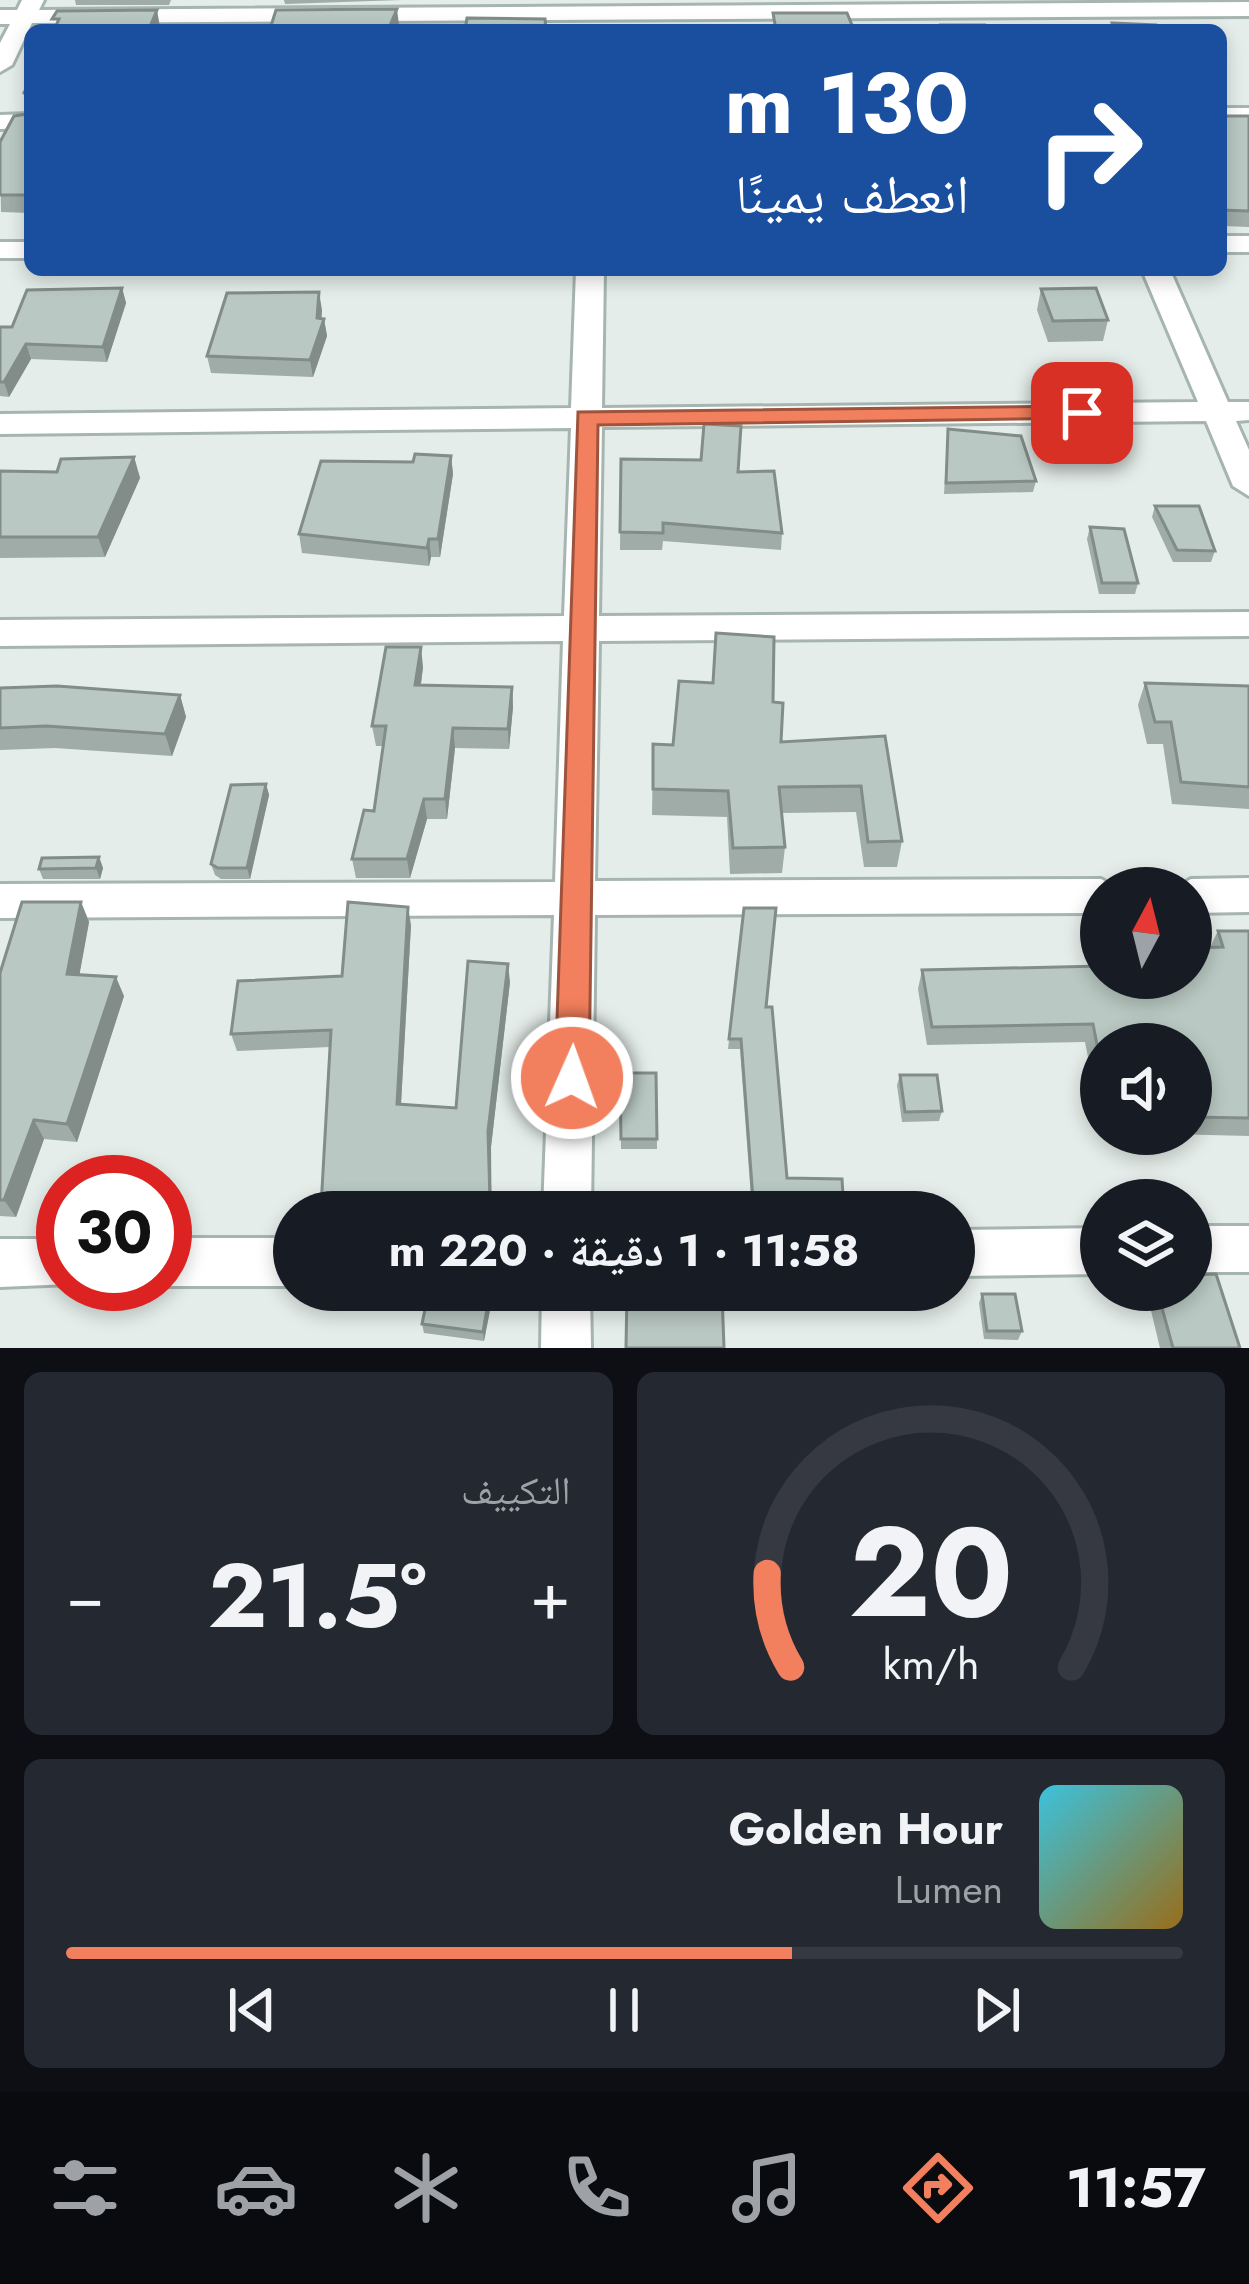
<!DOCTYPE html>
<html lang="ar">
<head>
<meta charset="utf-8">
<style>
  :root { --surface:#171b24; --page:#242831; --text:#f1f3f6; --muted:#9ea1a6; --line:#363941; --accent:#f27f5d }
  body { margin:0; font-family:Jost,"Noto Naskh Arabic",sans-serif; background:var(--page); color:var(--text); direction:rtl; height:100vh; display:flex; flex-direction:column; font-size:45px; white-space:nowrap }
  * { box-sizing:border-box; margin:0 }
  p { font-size:39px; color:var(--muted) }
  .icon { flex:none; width:66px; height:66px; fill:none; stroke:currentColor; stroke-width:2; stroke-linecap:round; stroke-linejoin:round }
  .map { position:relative; height:1348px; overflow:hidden; direction:ltr }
  .panel { display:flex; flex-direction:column; gap:24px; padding:24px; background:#0d0f14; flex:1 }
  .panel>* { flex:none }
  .guide { position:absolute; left:24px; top:24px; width:1203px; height:252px; border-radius:18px; box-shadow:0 6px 18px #0003; direction:rtl; background:#1a4fa0; color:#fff; overflow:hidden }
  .needle { width:78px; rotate:7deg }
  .controls { position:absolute; left:1080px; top:867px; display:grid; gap:24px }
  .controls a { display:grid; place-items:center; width:132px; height:132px; border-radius:50%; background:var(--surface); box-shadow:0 6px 18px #0003; font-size:60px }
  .speed { position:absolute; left:36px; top:1155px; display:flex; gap:24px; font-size:60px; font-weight:700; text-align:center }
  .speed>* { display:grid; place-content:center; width:156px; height:156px; border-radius:50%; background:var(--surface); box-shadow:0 6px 18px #0003; line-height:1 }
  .speed .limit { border:18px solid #d22; background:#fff; color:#111 }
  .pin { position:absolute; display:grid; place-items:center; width:102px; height:102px; color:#fff; margin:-51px; border-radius:24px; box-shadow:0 6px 18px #0006 }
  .me { position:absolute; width:132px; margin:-66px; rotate:2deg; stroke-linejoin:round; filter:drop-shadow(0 0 9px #0008) }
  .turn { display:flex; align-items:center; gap:42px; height:252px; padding:0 60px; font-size:54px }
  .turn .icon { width:156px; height:156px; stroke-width:2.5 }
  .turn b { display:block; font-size:84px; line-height:102px }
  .big { font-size:90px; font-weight:700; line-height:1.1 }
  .panel .widget { flex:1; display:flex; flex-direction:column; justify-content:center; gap:18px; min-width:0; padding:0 42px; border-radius:18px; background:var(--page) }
  .panel .dial { align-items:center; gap:0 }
  .dial svg { height:312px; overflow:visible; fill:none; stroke:var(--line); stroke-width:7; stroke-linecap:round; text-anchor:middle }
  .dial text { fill:var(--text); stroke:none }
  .song { display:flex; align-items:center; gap:36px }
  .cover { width:144px; height:144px; border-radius:18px; background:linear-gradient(135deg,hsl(190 70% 55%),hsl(40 70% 35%)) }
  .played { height:12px; border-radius:6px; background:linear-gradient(90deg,var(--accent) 65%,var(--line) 65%) }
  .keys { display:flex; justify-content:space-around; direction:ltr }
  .heat { display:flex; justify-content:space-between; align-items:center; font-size:66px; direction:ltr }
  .panel .tiles { flex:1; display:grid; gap:24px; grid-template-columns:1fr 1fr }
  .widget:last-child { grid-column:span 2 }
  .trip { position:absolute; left:273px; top:1191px; width:702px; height:120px; border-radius:60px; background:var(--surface); box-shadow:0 6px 18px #0003; font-weight:700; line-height:120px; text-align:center; direction:rtl }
  .menu { display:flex; height:192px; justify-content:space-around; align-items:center; background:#090b0e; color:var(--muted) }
  .menu .icon { width:84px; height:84px }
  .menu .selected { color:var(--accent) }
  .menu b { font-size:54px; color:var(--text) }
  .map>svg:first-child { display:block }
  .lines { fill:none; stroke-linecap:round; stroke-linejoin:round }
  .street-casing { stroke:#a6b5b0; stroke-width:6 }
  .street { fill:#fff; fill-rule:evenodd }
  .wall { fill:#9faca7 }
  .shaded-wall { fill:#828c88 }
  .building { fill:#b9c8c2; stroke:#828c88; stroke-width:3 }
  .route { fill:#f27f5d; stroke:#9d533c; stroke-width:3 }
</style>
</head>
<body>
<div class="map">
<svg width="1249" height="1348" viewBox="0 0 1249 1348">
  <rect width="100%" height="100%" fill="#e4ede9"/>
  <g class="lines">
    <defs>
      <g id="street">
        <polygon points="22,0 44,0 39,10 1249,2 1249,16 32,23 12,65 0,72 0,43 10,24 0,24 0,10 17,10"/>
        <rect x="1221" y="108" width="28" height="14"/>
        <polygon points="30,114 30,128 0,129 0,115"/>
        <rect x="1221" y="236" width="28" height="16"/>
        <rect x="0" y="242" width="30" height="16"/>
        <polygon points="576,270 604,270 602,408 1198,402 1142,270 1170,270 1228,402 1249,402 1249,420 1236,421 1249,450 1249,496 1233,486 1206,421 602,427 599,616 1249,612 1249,636 599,641 595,881 1101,879 1117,888 1101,888 1101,913 595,915 591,1212 543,1212 554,915 0,918 0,884 555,882 563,641 0,646 0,620 564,616 571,428 0,434 0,414 571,408"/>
        <polygon points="1249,878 1249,912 1191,913 1191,888 1175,888 1191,879"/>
        <rect x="1191" y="1226" width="58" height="46"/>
        <polygon points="1101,1228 1101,1274 954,1276 954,1230"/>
        <rect x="165" y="1238" width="129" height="48"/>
        <polygon points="0,1239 63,1239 63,1284 70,1284 0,1287"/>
        <polygon points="542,1290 590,1290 591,1348 541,1348"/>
      </g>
    </defs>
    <use href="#street" class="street-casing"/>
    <use href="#street" class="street"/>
  </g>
  <g class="wall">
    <polygon points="75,0 171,0 169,5 76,5"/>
    <polygon points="284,0 402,0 285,4"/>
    <polygon points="30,80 30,213 1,212 0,142 28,114 24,93"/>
    <polygon points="1221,116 1249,116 1249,227 1221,226"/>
    <polygon points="122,288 126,303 107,362 31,359 9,397 0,396 0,327 12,327"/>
    <polygon points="1041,289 1108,320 1103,341 1048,342 1037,310"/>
    <polygon points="319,292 321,318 324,319 327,336 313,377 211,373 207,356"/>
    <polygon points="948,429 1036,481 1033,492 944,494"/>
    <polygon points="451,456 453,474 440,557 431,557 429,566 302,553 299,534 413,462"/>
    <polygon points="134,457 140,478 105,557 0,558 0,471 57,472"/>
    <polygon points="621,459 738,472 782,533 781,550 663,541 662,550 620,550"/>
    <polygon points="1155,506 1215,551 1211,562 1173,562 1152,517"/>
    <polygon points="1090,527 1138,583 1135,594 1099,594 1087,539"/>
    <polygon points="423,667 421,685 512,687 513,707 509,749 455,748 447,819 427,819 410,878 356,878 352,859 374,811 383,746 376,746 372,726"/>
    <polygon points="1145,683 1249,686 1249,809 1172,804 1163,744 1147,744 1138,705"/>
    <polygon points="0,688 180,695 186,717 172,756 55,748 0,750"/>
    <polygon points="773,702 781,742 885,736 902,841 897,867 864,867 856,812 782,813 785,847 782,873 730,874 727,817 652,815 653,744 673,745"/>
    <polygon points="266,784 269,795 250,879 221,879 215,875 211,864"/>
    <polygon points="99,857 103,868 100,879 43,879 39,869"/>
    <polygon points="81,902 89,922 79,975 124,996 77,1142 44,1139 16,1217 0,1216 0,973"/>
    <polygon points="744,908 766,1007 787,1178 844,1212 752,1212 740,1049 728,1049"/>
    <polygon points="411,925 401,1104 456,1108 510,982 491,1147 492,1212 322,1212 321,1207 330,1047 237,1051 231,1034 342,976"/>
    <polygon points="1218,931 1249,931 1249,1136 1169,1134 1191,1134 1191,1044 1101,1044 1101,1123 1085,1042 927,1045 918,989 922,970 1101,978 1210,947"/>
    <polygon points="620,1073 656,1073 657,1149 621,1149"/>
    <polygon points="900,1075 942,1111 939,1121 902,1122 897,1085"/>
    <polygon points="1146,1290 1191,1290 1240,1348 1160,1348"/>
    <polygon points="982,1294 1022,1331 1018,1340 984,1339 979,1303"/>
    <polygon points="489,1297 491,1305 484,1341 424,1333 422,1324"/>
  </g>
  <g class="shaded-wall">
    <polygon points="397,9 399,25 397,30 388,30"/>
    <polygon points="157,10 160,27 159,30 149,29"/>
    <polygon points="122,288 126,303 107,362 103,347"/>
    <polygon points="319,292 322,310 321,328 324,319 327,336 313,377 310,360"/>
    <polygon points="26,344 31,359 9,397 4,382"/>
    <polygon points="451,456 453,474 440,557 438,539"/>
    <polygon points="134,457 140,478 105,557 98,537"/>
    <polygon points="429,539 431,557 429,566 427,548"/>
    <polygon points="421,647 423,667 418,705 415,685"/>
    <polygon points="512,687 513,707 509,749 508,729"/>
    <polygon points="180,695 186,717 172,756 165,734"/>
    <polygon points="453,728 455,748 447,819 445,799"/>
    <polygon points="266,784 269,795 250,879 247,868"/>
    <polygon points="424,799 427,819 410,878 407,859"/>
    <polygon points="99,857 103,868 100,879 96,868"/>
    <polygon points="81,902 89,922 76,994 67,974"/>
    <polygon points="408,907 411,925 400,1121 397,1104"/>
    <polygon points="508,964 510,982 491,1147 491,1212 488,1131"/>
    <polygon points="116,977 124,996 77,1142 67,1124"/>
    <polygon points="34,1120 44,1139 16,1217 4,1200"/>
    <polygon points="489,1297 491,1305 484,1341 483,1332"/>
  </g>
  <g class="building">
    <polygon points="397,9 388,30 54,30 59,19 52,19 57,11 157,10 149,29 270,29 276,10"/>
    <polygon points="773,13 847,13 854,30 776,30"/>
    <polygon points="467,18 545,19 546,30 465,30"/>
    <polygon points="1112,23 1156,25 1157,30 1114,30"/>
    <polygon points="941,25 985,25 987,30 943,30"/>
    <polygon points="30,80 30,195 0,195 0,142 14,116 28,114 30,97 24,93"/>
    <polygon points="1221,116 1249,116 1249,211 1221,210"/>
    <polygon points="122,288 103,347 26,344 4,382 0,382 0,327 12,327 27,290"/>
    <polygon points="1096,288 1108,320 1053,321 1041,289"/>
    <polygon points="319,292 317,318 324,319 310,360 207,356 227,293"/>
    <polygon points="704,424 741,426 738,472 774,471 782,533 663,523 663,533 620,532 621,459 701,460"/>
    <polygon points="948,429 1021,436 1036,481 946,483"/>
    <polygon points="415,454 451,456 438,539 429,539 427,548 299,534 321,461 413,462"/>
    <polygon points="134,457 98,537 0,537 0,471 57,472 61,459"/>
    <polygon points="1155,506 1199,506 1215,551 1177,550"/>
    <polygon points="1090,527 1124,529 1138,583 1102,583"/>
    <polygon points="716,633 774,637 773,702 783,703 781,742 885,736 902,841 868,842 861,786 779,787 785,847 733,848 728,791 653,789 653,744 673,745 679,681 713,683"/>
    <polygon points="386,647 421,647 415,685 512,687 508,729 453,728 445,799 424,799 407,859 352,859 364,810 374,811 386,726 372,726"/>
    <polygon points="1145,683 1249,686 1249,787 1181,782 1171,722 1155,722"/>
    <polygon points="57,686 180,695 165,734 46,726 0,728 0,688"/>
    <polygon points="266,784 247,868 218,868 211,864 231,785"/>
    <polygon points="99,857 96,868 39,869 42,858"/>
    <polygon points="22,902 81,902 67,974 116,977 67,1124 34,1120 4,1200 0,1200 0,973"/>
    <polygon points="348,902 408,907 397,1104 456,1108 468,961 508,964 488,1131 490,1201 321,1207 331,1030 231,1034 238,981 342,976"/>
    <polygon points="744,908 776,908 766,1007 772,1007 787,1178 842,1179 844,1212 754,1212 741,1039 729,1039"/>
    <polygon points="1218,931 1249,931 1249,1118 1191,1117 1191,1044 1101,1044 1101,1065 1093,1024 932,1027 922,970 1101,966 1101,978 1191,978 1191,948 1223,947"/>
    <polygon points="620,1073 656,1073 657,1139 621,1139"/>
    <polygon points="900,1075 937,1075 942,1111 905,1112"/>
    <polygon points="1216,1274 1240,1348 1173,1348 1157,1290 1191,1290 1191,1275"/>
    <polygon points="429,1290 489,1297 483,1332 422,1324"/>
    <polygon points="627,1290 722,1293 724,1348 626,1348"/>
    <polygon points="982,1294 1015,1294 1022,1331 987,1331"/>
  </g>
  <polygon class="route" points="1082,406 1093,413 1090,418 598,425 589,1078 584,1088 572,1093 560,1088 555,1078 578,412"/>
</svg>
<div class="controls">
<a><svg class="needle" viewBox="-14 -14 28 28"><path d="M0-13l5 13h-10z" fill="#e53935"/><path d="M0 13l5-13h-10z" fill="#9ea1a6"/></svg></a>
<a><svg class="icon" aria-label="sound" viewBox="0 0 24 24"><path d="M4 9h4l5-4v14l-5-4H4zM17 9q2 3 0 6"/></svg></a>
<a><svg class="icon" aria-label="layers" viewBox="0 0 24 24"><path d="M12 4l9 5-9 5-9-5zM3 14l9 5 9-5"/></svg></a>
</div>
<div class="speed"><div class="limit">30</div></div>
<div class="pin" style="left:1082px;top:413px;background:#d93025"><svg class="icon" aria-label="arrive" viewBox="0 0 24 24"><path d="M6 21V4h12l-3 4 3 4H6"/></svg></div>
<svg class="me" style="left:572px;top:1078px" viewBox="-20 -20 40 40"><circle r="17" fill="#f27f5d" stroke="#fff" stroke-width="3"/><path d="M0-11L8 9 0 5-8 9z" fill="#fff"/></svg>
<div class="trip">11:58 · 1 دقيقة · 220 m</div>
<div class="guide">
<div class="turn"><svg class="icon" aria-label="right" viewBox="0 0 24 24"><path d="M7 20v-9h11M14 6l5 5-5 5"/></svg><div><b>130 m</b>انعطف يمينًا</div></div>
</div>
</div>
<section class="panel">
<div class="tiles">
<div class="widget dial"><svg viewBox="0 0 100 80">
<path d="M14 69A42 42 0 1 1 86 69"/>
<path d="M14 69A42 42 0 0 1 8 45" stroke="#f27f5d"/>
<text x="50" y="56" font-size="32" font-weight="700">20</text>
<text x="50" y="72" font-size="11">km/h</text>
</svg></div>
<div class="widget"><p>التكييف</p>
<div class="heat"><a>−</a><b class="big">21.5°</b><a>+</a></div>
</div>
<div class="widget">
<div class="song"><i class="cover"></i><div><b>Golden Hour</b><p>Lumen</p></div></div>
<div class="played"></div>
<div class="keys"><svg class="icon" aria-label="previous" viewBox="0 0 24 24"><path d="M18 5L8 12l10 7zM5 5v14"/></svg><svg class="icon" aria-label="pause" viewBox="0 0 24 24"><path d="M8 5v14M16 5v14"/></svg><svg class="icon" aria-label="next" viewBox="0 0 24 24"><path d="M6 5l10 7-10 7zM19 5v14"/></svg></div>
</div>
</div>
</section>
<nav class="menu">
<b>11:57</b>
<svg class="icon selected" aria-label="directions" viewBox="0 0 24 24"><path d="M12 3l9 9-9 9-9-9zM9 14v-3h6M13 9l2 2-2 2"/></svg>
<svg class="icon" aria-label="music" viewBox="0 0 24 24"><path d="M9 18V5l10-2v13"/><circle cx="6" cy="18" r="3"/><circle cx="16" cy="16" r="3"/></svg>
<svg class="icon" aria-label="phone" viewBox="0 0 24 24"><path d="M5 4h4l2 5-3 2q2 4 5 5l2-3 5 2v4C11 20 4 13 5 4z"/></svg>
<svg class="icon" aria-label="climate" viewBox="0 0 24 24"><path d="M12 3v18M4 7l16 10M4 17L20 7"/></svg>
<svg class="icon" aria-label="car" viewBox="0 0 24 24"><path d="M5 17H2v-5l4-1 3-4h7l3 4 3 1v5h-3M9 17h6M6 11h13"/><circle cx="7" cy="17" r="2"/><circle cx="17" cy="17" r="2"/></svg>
<svg class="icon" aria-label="filters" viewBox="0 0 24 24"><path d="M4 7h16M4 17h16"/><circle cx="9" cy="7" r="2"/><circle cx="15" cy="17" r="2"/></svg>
</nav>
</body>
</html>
